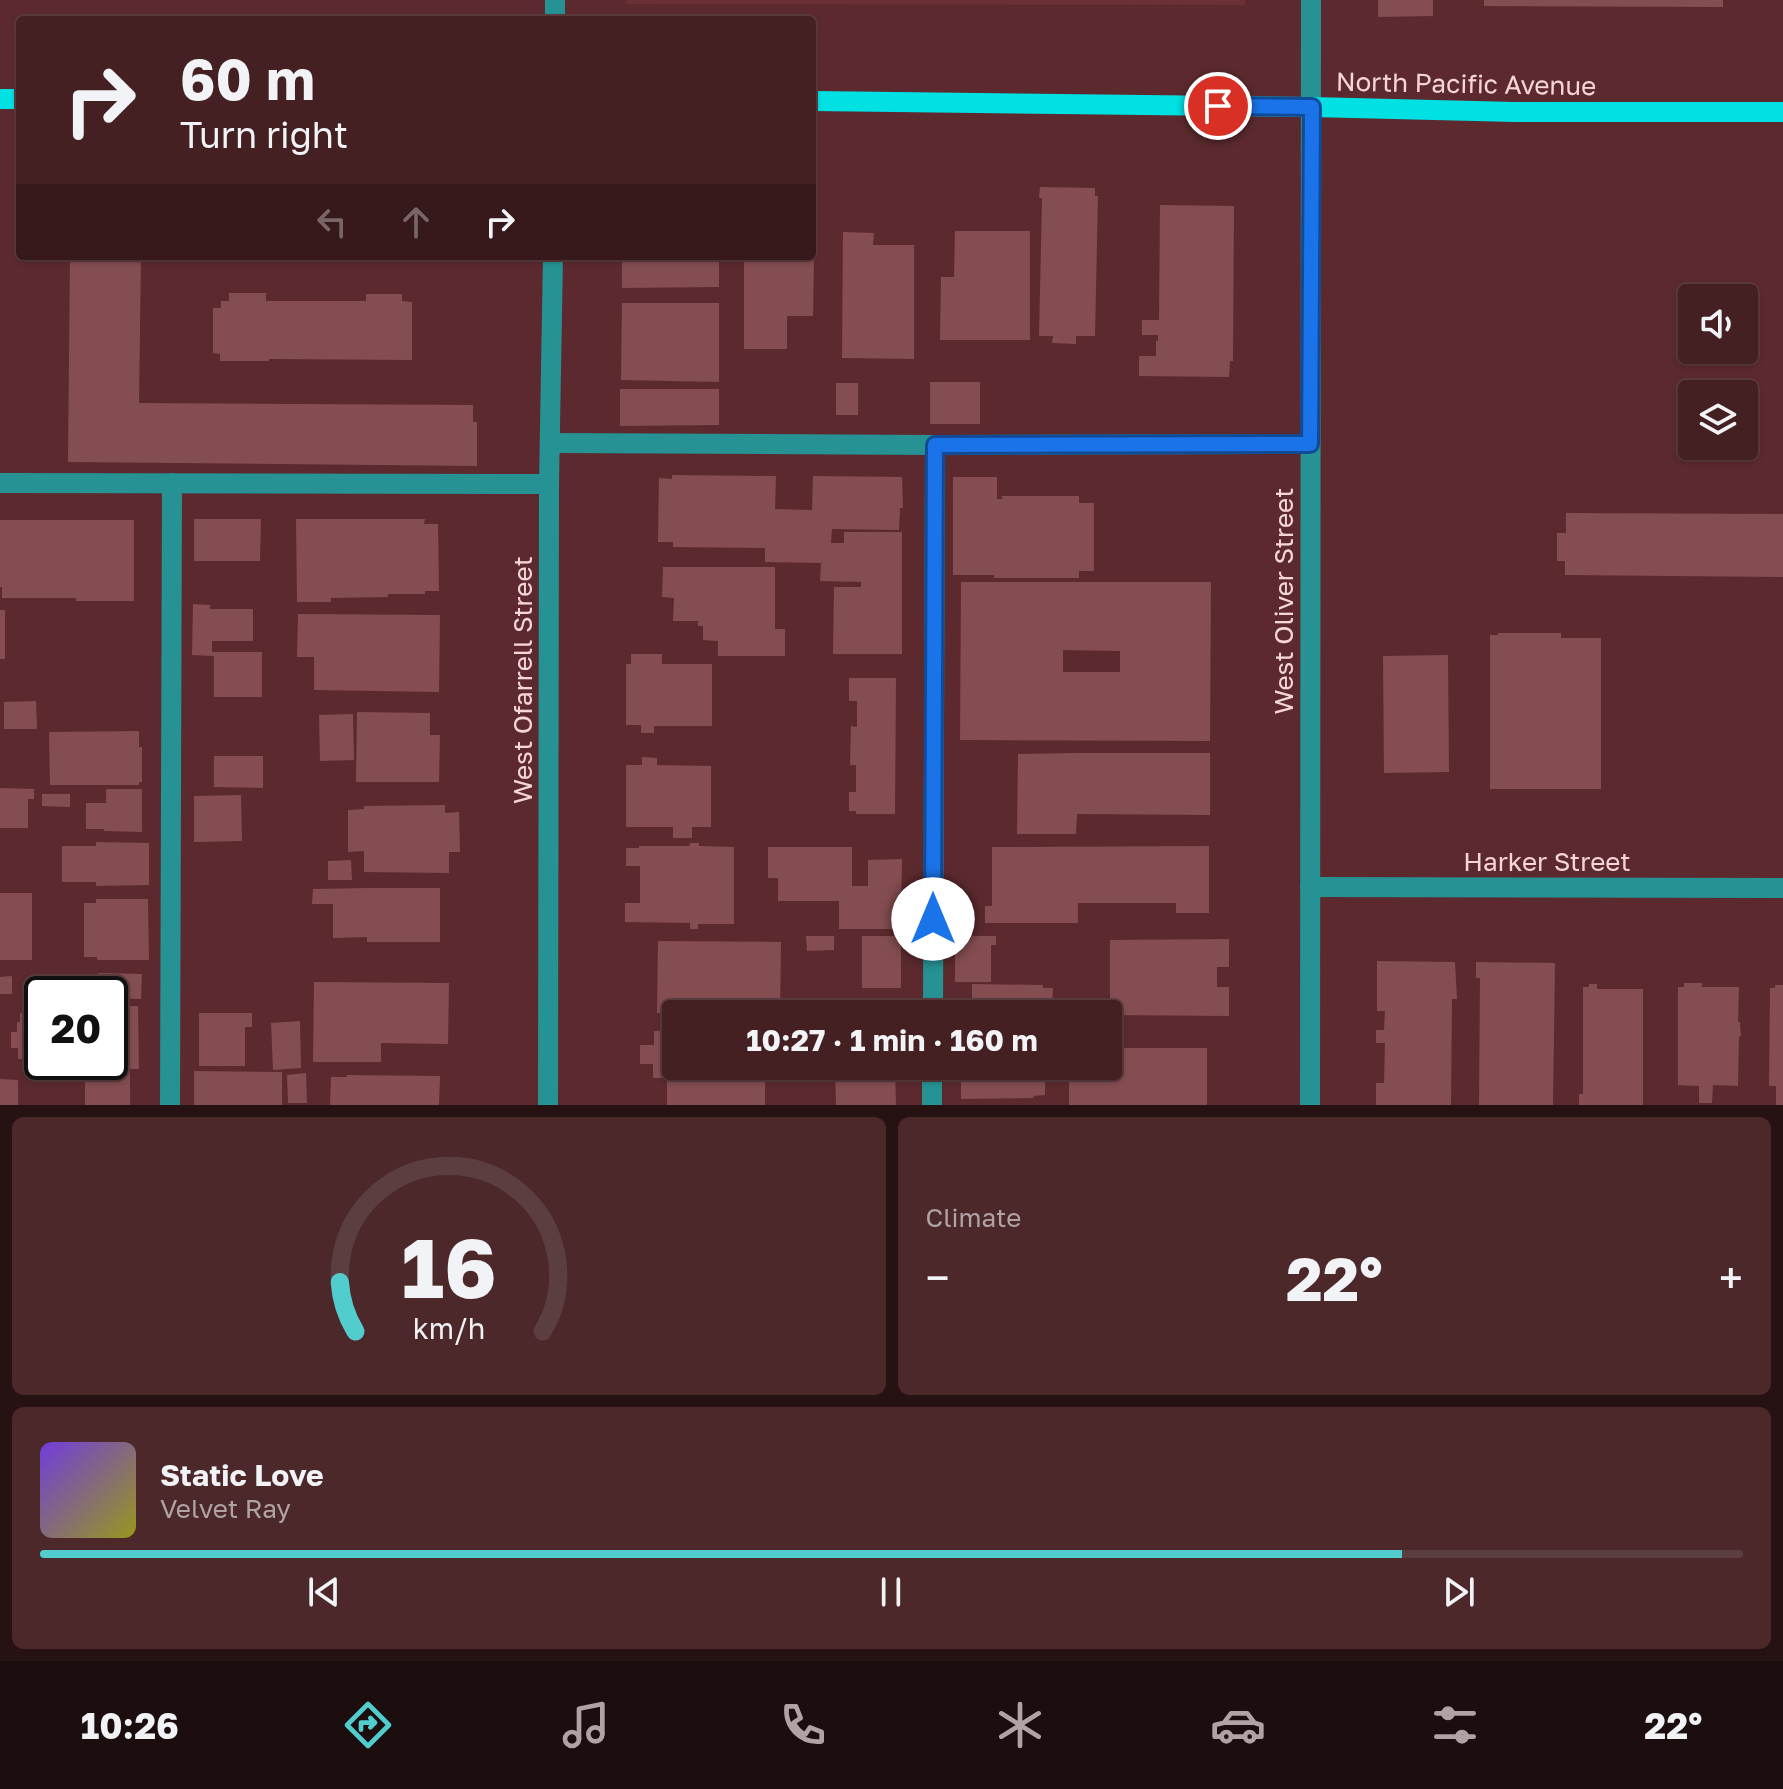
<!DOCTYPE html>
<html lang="en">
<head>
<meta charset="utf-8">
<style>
  :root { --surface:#452022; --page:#4c282a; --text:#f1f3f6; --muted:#b0a3a5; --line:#5d3e40; --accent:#52cdce }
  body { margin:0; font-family:"Golos Text",sans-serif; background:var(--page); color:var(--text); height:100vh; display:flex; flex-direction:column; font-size:30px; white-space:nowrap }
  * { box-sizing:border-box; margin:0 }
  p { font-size:26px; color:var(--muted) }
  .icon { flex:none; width:44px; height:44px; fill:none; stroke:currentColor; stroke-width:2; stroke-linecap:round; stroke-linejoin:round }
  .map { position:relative; height:1105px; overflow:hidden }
  .sheet { display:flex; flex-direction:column; gap:12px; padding:12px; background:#261213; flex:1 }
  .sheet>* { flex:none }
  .guide { position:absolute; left:16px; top:16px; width:800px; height:244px; border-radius:8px; box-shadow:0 2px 6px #0004,0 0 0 2px var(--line); background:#452022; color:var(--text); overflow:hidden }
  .buttons { position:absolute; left:1678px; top:284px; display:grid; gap:16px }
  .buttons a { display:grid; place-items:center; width:80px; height:80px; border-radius:8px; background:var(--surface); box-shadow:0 2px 6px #0004,0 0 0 2px var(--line); font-size:40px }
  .speed { position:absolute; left:24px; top:976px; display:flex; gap:16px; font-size:40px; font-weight:700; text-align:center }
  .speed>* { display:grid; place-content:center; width:104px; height:104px; border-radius:50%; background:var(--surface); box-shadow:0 2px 6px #0004,0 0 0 2px var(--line); line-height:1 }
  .speed .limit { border:4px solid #111; border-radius:12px; background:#fff; color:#111 }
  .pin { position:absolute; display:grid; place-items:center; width:68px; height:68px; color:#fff; margin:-34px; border:4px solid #fff; border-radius:50%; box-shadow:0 2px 8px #0007 }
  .me { position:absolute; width:88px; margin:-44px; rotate:0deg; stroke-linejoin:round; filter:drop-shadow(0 0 6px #0008) }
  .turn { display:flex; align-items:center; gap:28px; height:168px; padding:0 32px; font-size:36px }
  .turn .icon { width:104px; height:104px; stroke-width:2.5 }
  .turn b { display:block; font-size:56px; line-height:68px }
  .lanes { display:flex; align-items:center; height:76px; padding:0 32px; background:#0003; justify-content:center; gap:40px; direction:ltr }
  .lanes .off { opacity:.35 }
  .big { font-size:60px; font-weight:700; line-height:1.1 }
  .sheet .widget { flex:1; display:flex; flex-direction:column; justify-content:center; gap:12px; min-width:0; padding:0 28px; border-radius:12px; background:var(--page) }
  .sheet .dial { align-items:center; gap:0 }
  .dial svg { height:208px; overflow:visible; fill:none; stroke:var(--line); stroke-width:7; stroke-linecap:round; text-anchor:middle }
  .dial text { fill:var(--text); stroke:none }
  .song { display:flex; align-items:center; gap:24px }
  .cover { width:96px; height:96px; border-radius:12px; background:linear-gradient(135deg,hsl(260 70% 55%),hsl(60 70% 35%)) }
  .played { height:8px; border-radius:4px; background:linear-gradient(90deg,var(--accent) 80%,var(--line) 80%) }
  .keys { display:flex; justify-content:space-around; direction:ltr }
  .heat { display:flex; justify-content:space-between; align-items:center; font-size:44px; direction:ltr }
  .sheet .tiles { flex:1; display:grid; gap:12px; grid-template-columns:1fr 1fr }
  .widget:last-child { grid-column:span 2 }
  .trip { position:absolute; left:662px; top:1000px; width:460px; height:80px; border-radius:8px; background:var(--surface); box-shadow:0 2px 6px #0004,0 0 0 2px var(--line); font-weight:700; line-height:80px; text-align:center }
  .dock { display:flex; height:128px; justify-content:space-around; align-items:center; background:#1c0d0e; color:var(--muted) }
  .dock .icon { width:56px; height:56px }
  .dock .active { color:var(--accent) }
  .dock b { font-size:36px; color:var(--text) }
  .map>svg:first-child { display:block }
  .built { fill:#6a3036 }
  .building { fill:#844d51; fill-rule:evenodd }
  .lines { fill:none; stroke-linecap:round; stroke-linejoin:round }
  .minor { stroke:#269293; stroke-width:20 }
  .major { stroke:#01e1e3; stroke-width:20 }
  .route-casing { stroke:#114b97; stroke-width:20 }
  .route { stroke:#1a73e8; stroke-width:14 }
  .labels { text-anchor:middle; stroke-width:8; stroke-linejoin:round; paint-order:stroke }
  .street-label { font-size:26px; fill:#f7d6d7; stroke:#5c2a2e }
</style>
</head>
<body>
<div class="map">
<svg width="1783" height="1105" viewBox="0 0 1783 1105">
  <rect width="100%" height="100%" fill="#5c2a2e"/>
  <polygon class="built" points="626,0 1245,0 1245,5 626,4"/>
  <g class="building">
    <polygon points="1378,0 1433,0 1433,16 1378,17"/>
    <polygon points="1484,0 1723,0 1723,7 1484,6"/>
    <polygon points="1040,187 1095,188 1095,196 1098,196 1095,336 1076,336 1076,344 1052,343 1053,336 1039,336 1042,201 1042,198 1039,198"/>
    <polygon points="1160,205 1234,206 1233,361 1230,361 1229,377 1139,376 1139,356 1156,356 1156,341 1158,341 1158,335 1142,335 1142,320 1159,320"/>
    <polygon points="955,231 1030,231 1030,340 940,340 941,277 954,277"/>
    <polygon points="843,232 874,233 873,245 914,245 914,359 842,358"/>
    <polygon points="70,256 141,256 139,403 473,405 473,422 477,422 477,466 68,462"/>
    <polygon points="622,256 719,256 719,287 622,288"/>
    <polygon points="744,256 814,256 813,316 787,316 787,349 744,349"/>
    <polygon points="229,293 266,293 266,301 366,301 366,294 402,294 402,301 412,302 412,360 269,359 269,361 220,361 220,354 213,353 213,308 221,308 221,301 229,301"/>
    <polygon points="622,303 719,303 719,382 621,380"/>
    <rect x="930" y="382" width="50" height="42"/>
    <rect x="836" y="383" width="22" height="32"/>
    <polygon points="620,389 719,389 719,425 620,426"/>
    <polygon points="672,475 776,476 775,509 812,510 813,476 902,477 903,508 900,508 899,530 832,529 831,543 844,543 844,532 902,532 902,654 833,654 834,587 861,587 861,582 820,581 821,563 765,562 765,548 673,547 673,542 658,542 659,478 672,479"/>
    <polygon points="953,477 997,477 997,499 1002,499 1002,496 1079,496 1079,503 1094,503 1094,571 1079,571 1079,578 994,578 994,575 953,575"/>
    <polygon points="1566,513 1783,514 1783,577 1565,575 1565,561 1557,561 1557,533 1566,533"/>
    <polygon points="194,519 261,519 260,561 194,561"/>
    <polygon points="296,519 425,519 424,524 438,524 439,591 425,591 425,594 388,594 388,597 331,598 331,602 297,602"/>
    <polygon points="0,520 134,520 134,601 76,601 76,598 2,598 2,587 0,587"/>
    <polygon points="663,567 775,567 775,629 785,629 785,656 718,656 718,641 703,640 703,626 698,626 698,621 673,621 674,598 662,597"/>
    <path d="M961 582H1211L1210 741 960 740ZM1063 650 1120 651V672H1063Z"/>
    <polygon points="193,604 210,605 210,609 253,609 253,641 212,641 212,652 262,652 262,697 214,697 214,656 192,655"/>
    <rect x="0" y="610" width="5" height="49"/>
    <polygon points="298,614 440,615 439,692 314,690 314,657 297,657"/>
    <polygon points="1498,633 1561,633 1561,638 1601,638 1601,789 1490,789 1490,635 1498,635"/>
    <polygon points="631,654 662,654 662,664 712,664 712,726 654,726 654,733 641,733 641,725 626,725 626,664 631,664"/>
    <polygon points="1448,655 1449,772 1384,773 1383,656"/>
    <polygon points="849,678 896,678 895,814 856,814 856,811 849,811 849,792 856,792 856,765 850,765 851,726 857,727 857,701 849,701"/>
    <polygon points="36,701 37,729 4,729 4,702"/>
    <polygon points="357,712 430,713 430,735 440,735 439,782 356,782"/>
    <polygon points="353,714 354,760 320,761 319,715"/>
    <polygon points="139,731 139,747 142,747 142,782 139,782 139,785 50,785 49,732"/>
    <polygon points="1076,753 1210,753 1210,815 1077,814 1076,834 1017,834 1018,754"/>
    <polygon points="214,756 263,756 263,788 214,787"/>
    <polygon points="642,757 657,758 657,765 711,766 711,827 692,827 692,838 673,838 673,827 626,827 626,765 642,765"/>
    <polygon points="0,788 34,789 34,799 28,799 28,828 0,828"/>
    <polygon points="106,789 142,789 142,832 104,831 104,829 86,829 86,803 106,803"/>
    <polygon points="42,794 70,794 70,807 42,806"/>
    <polygon points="241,795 242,841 194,842 194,796"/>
    <polygon points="445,805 445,813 459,812 460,852 449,852 449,873 364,872 364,851 348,852 348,810 364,809 364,806"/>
    <polygon points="96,842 149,843 149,885 96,886 96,882 62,882 62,846 96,846"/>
    <polygon points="690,843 699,843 699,846 734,847 734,924 698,924 698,929 690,929 690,923 625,922 625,903 640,903 640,866 626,866 626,848 639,848 639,846 689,846"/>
    <polygon points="1209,846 1209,913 1176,913 1176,903 1078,903 1078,923 985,923 985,906 992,906 992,847"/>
    <polygon points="768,847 852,847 852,886 868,886 868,860 902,859 901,929 839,929 839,901 778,901 778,878 768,878"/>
    <polygon points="351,860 352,880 328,880 328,861"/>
    <polygon points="367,888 440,888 440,942 367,942 367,937 333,938 333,904 312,904 313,889"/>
    <rect x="0" y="893" width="32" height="67"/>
    <polygon points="96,899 148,899 149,960 97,960 97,957 84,957 84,903 96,903"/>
    <polygon points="806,936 834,936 834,950 807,951"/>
    <rect x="862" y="936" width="39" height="52"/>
    <polygon points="955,936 996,936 996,945 991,945 991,982 955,982"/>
    <polygon points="1229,939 1229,967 1217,967 1217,987 1229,987 1229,1016 1110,1015 1110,940"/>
    <polygon points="658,941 781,942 780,1014 657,1013"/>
    <polygon points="1377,961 1455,962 1457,999 1452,999 1451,1105 1376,1105 1376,1083 1384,1083 1385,1043 1376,1043 1376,1030 1384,1030 1385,1011 1377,1011"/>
    <polygon points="1476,962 1555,963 1553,1105 1479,1105 1480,978 1476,978"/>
    <polygon points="98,973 142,974 141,999 110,998 110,994 97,994"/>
    <polygon points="12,976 12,994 0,994 0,977"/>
    <polygon points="314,982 449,983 448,1044 381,1043 381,1062 313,1062"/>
    <polygon points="1684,983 1702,983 1702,987 1739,987 1738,1022 1740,1022 1741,1036 1739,1037 1738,1086 1713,1085 1712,1103 1699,1103 1699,1086 1678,1085 1678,987 1684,987"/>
    <polygon points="972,984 1043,985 1043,988 1053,988 1052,1007 1043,1007 1043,1014 972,1014"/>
    <polygon points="1589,984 1597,984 1597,989 1643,989 1643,1105 1579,1105 1579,1094 1583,1094 1583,987 1589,987"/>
    <polygon points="1775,985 1783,985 1783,1105 1776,1105 1776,1086 1769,1086 1770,988 1775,988"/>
    <polygon points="110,1006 138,1006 139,1069 130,1069 130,1105 85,1105 85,1062 110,1062"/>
    <polygon points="28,1008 42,1008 42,1059 18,1059 18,1048 11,1048 11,1032 17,1032 17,1022 20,1022 20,1013 28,1013"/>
    <polygon points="199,1013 252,1013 252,1027 245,1027 245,1066 199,1066"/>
    <polygon points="300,1021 301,1068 273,1070 271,1023"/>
    <polygon points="654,1031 676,1031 676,1066 765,1066 765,1105 667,1105 667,1078 653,1078 653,1064 640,1064 640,1045 654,1045"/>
    <polygon points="1118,1048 1207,1048 1207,1105 1069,1105 1069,1066 1108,1066 1108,1062 1119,1062"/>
    <polygon points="835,1066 895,1066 896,1105 836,1105"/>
    <polygon points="961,1066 1045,1066 1045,1095 1033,1096 1034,1098 961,1099"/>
    <polygon points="194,1071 282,1072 282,1105 194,1105"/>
    <polygon points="306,1073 307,1103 288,1103 287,1075"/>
    <polygon points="347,1075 440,1076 439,1105 330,1105 331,1077 347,1077"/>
    <polygon points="0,1079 18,1080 18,1105 0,1105"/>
  </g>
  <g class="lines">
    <g class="minor">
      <polyline points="555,20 555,0"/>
      <polyline points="550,443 935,445 1310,444"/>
      <polyline points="0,483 549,484"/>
      <polyline points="1310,887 1783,888"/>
      <polyline points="933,1014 935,445"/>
      <polyline points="170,1105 172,483"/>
      <polyline points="548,1105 549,484 553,256"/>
      <polyline points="932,1105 932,1066"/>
      <polyline points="1310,1105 1311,0"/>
    </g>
    <g class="major">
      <polyline points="0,99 20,99"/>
      <polyline points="812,101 1312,107 1515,112 1783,112"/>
    </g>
  </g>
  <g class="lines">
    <defs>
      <polyline id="route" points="933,919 935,445 1310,444 1312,107 1218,106"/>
    </defs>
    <use href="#route" class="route-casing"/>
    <use href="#route" class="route"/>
  </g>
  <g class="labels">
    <g class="street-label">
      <text transform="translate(1466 84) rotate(1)" y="9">North Pacific Avenue</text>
      <text transform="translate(1284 601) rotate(-90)" y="9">West Oliver Street</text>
      <text transform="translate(523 680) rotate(-90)" y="9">West Ofarrell Street</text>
      <text x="1547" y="871">Harker Street</text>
    </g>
  </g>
</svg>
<div class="buttons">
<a><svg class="icon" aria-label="sound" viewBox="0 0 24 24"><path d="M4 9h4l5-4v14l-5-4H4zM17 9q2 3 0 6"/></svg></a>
<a><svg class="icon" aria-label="layers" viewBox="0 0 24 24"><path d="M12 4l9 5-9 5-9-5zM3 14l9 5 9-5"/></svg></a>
</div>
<div class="speed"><div class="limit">20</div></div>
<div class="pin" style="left:1218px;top:106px;background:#d93025"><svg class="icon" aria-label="arrive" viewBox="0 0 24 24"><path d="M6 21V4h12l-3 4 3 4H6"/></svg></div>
<svg class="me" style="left:933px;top:919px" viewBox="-20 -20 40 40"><circle r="19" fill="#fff"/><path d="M0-13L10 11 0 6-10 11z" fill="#1a73e8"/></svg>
<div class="trip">10:27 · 1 min · 160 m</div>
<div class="guide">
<div class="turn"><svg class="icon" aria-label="right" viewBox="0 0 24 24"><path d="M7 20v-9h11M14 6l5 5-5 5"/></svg><div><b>60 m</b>Turn right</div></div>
<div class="lanes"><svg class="icon off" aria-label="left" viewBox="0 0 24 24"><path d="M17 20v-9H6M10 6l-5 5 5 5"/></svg><svg class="icon off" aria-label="ahead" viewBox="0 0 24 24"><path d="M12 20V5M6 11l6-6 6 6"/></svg><svg class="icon" aria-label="right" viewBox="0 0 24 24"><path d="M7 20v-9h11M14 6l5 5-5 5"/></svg></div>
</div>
</div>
<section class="sheet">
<div class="tiles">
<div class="widget dial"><svg viewBox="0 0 100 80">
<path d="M14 69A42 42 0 1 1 86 69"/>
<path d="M14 69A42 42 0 0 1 8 50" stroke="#52cdce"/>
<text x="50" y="56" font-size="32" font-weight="700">16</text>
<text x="50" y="72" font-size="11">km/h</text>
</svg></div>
<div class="widget"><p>Climate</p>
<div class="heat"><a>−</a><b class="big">22°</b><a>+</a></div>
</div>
<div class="widget">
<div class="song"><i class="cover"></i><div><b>Static Love</b><p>Velvet Ray</p></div></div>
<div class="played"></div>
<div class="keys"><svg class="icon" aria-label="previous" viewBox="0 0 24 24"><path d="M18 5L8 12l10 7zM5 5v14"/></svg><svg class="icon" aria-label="pause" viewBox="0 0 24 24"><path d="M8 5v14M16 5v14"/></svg><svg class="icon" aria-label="next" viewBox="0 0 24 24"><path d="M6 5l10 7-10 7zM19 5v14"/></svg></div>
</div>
</div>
</section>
<nav class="dock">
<b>10:26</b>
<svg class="icon active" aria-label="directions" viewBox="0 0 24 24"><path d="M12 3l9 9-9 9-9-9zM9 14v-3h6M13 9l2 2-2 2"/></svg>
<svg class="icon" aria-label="music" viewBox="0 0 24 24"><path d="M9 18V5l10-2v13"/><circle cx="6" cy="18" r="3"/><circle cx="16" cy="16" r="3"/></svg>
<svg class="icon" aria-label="phone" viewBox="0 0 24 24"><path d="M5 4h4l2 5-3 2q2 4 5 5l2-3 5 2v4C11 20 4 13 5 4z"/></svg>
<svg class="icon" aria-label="climate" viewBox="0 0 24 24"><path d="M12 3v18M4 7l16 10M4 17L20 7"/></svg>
<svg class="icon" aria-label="car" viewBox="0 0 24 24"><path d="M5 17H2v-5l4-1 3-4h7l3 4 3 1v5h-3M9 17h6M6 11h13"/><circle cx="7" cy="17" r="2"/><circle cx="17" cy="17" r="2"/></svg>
<svg class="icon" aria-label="filters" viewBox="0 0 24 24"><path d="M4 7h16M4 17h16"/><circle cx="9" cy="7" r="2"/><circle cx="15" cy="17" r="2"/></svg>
<b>22°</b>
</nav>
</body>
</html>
